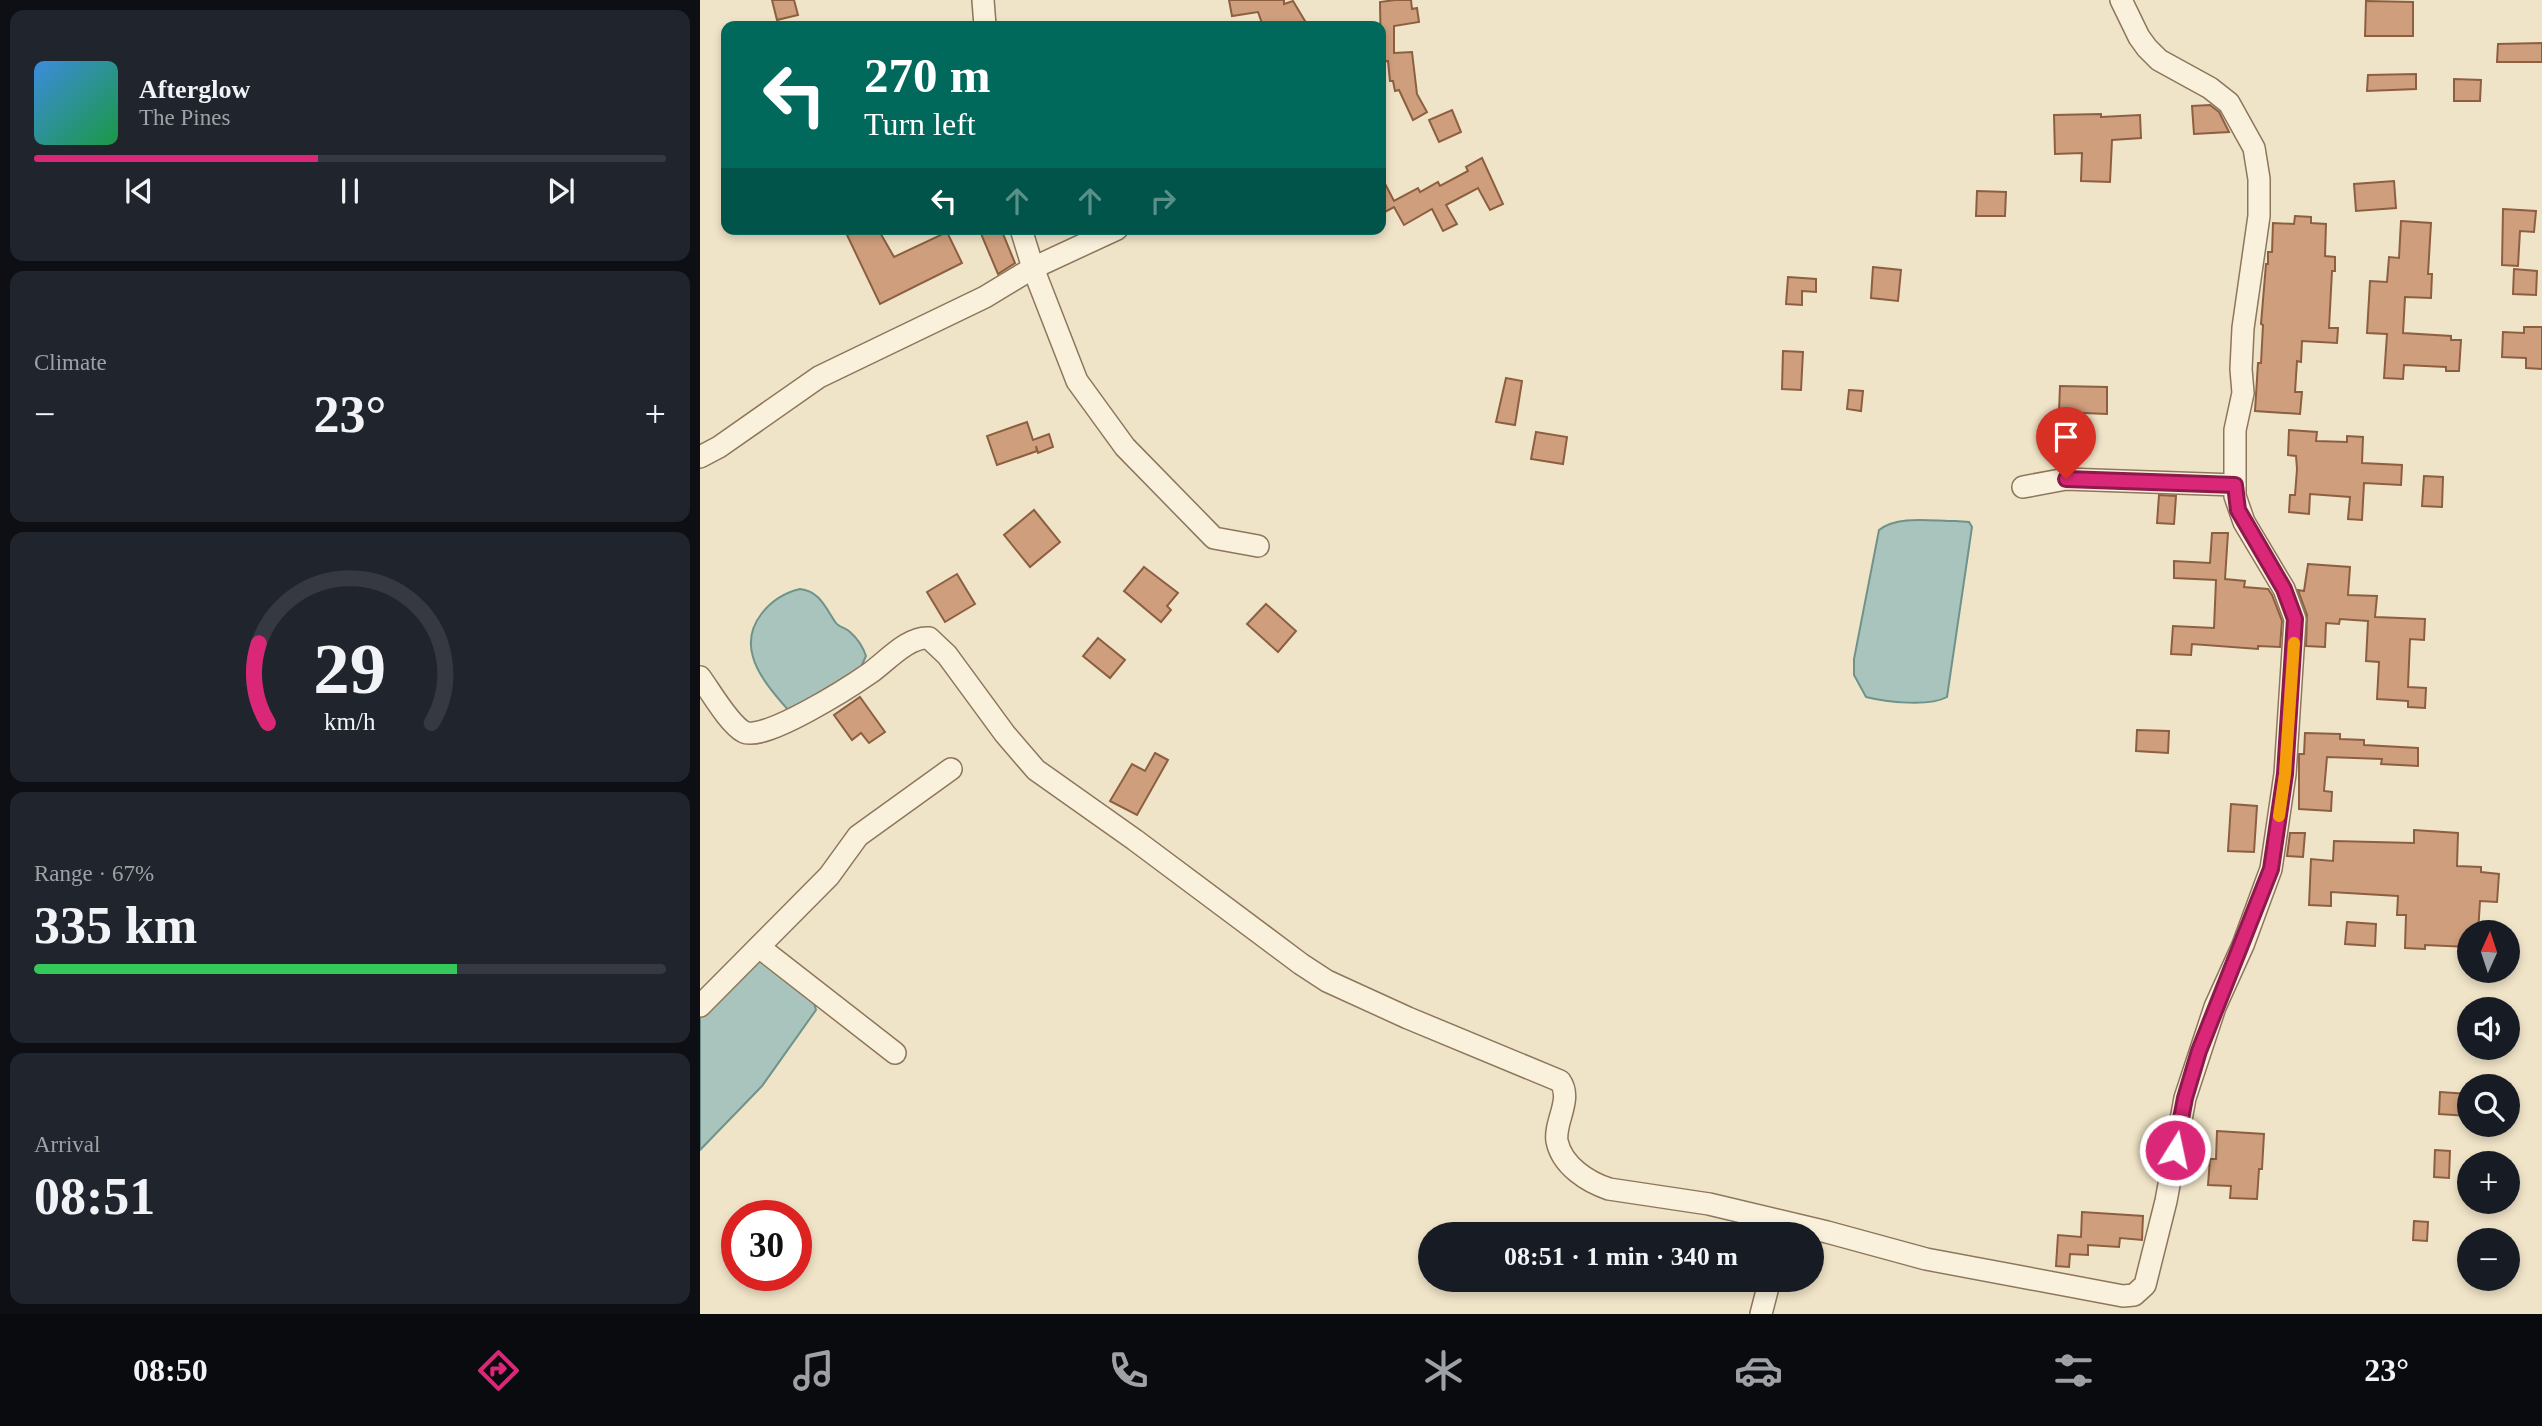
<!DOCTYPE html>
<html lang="en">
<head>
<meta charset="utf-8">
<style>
  :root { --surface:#171b24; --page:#20242c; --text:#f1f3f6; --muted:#9ea1a6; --line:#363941; --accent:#db2777 }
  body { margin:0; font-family:Georgia,serif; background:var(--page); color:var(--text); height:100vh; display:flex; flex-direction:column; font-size:26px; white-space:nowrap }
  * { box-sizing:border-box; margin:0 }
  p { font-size:23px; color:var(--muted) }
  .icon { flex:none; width:38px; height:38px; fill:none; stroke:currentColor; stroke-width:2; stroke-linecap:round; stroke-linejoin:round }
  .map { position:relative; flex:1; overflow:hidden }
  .side { display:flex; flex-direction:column; gap:10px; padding:10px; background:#0d0f14; width:700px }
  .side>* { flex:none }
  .guide { position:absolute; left:21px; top:21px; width:665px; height:214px; border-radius:14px; box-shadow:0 4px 10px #0003; background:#00695c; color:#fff; overflow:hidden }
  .needle { width:46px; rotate:3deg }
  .fabs { position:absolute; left:1757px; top:920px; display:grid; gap:14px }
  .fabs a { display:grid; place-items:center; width:63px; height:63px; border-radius:50%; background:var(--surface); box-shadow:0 4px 10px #0003; font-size:35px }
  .speed { position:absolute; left:21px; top:1200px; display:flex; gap:14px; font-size:35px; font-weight:700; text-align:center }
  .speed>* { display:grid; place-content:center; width:91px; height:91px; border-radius:50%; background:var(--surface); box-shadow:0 4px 10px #0003; line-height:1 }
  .speed .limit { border:10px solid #d22; background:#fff; color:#111 }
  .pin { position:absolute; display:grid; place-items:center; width:60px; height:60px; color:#fff; margin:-72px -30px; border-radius:50% 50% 50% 0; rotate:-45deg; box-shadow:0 0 7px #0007 }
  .pin .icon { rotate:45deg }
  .me { position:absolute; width:77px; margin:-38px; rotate:10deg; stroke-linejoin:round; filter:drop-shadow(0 0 5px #0008) }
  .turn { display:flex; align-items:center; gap:24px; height:147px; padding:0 28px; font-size:32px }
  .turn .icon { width:91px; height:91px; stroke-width:2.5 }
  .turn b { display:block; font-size:49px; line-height:60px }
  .lanes { display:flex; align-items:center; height:66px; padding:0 28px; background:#0003; justify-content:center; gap:35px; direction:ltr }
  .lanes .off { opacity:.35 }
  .big { font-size:52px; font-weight:700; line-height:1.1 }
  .side .widget { flex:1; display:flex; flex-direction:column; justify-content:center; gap:10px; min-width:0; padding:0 24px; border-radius:14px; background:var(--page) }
  .side .dial { align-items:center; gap:0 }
  .dial svg { height:182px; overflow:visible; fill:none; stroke:var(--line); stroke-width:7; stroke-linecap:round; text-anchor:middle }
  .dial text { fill:var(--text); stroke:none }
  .song { display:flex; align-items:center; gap:21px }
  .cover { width:84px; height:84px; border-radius:10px; background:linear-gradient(135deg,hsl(210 70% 55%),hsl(140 70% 35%)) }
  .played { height:7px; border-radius:4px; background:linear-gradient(90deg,var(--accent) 45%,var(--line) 45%) }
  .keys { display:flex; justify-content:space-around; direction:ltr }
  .heat { display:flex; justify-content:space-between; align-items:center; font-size:38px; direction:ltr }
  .charge { height:10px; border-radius:5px; background:linear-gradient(90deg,#34c759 67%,var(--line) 0) }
  .trip { position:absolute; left:718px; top:1222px; width:406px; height:70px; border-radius:35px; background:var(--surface); box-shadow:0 4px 10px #0003; font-weight:700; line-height:70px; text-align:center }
  .tab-bar { display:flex; height:112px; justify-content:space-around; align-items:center; background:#090b0e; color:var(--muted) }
  .tab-bar .icon { width:49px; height:49px }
  .tab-bar .selected { color:var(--accent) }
  .tab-bar b { font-size:32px; color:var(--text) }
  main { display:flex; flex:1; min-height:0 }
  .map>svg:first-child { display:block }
  .water { fill:#a9c4bc; stroke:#6f938a; stroke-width:2 }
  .building { fill:#cf9f7d; stroke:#8d5f41; stroke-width:2 }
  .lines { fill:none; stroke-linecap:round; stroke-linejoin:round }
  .minor-casing { stroke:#8d765c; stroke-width:24 }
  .minor { stroke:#faf1dc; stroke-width:21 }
  .route-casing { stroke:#8e194d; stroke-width:18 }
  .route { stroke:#db2777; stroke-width:12 }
  .slow { stroke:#f59e0b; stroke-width:12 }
</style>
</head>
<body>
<main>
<section class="side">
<div class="widget">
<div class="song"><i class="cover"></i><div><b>Afterglow</b><p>The Pines</p></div></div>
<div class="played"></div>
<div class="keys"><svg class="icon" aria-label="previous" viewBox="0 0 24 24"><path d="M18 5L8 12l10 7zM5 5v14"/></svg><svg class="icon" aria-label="pause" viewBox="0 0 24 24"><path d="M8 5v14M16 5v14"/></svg><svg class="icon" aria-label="next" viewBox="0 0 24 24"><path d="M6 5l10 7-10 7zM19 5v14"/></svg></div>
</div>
<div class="widget"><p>Climate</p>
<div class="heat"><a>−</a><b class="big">23°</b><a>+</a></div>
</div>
<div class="widget dial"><svg viewBox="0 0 100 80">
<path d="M14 69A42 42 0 1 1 86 69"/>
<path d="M14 69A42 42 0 0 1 10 34" stroke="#db2777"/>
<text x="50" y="56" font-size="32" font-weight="700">29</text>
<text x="50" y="72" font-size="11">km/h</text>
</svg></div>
<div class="widget"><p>Range · 67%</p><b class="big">335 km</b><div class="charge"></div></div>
<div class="widget"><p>Arrival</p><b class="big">08:51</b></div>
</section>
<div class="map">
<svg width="1842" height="1314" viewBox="0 0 1842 1314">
  <rect width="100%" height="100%" fill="#f0e4c8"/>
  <g class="water">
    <path d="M1255 521 1269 522 1272 527 1247 697C1229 707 1186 702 1166 697L1154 675V659L1179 530C1197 515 1232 521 1255 521Z"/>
    <path d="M100 589C120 591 126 609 136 623 139 627 146 628 150 632 157 638 163 647 166 656L161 667 89 711C76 696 58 676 53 657 43 624 71 596 100 589Z"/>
    <polygon points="59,960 114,1003 116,1010 62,1086 0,1150 0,1011"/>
  </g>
  <g class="building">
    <polygon points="72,0 94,0 98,15 77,20"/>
    <polygon points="529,0 584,0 584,4 593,1 608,26 563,26 558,12 532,16"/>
    <polygon points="695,0 711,0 712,9 717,8 719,22 694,26 694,53 712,52 717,94 727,112 713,120 699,90 695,91 693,81 690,81 688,61 681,62 680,2"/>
    <polygon points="1666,1 1713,2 1713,36 1665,36"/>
    <polygon points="1842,43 1842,62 1797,62 1798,44"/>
    <polygon points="1716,74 1716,89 1667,91 1668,75"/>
    <polygon points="1754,79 1781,80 1780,101 1754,101"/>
    <polygon points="1510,105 1519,112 1529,132 1494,134 1492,106"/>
    <polygon points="752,110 761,132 739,142 729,120"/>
    <polygon points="1401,114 1401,117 1440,115 1441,138 1412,140 1410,182 1381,181 1382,153 1355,154 1354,115"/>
    <polygon points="782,158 803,204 790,210 778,188 746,205 757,224 743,231 732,209 704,225 694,207 681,214 681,176 694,201 718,188 720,192 738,182 740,186 768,171 766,167"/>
    <polygon points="1694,181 1696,208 1656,211 1654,184"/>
    <polygon points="1277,191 1306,192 1305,216 1276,216"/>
    <polygon points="1803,209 1836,211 1834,232 1820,231 1818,266 1802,265"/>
    <polygon points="1595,216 1611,217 1611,223 1626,224 1625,256 1635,257 1635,271 1632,271 1629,328 1638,328 1637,343 1602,341 1601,362 1597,361 1595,392 1602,392 1600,414 1555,411 1558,363 1561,363 1563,325 1561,324 1566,264 1568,264 1568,252 1572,252 1573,223 1594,224"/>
    <polygon points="1701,221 1731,223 1728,274 1732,274 1731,298 1705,297 1703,333 1751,336 1751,340 1761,340 1759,371 1746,371 1746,367 1704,365 1703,379 1684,378 1687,334 1667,333 1670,281 1687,282 1689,257 1699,258"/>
    <polygon points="159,229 178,229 194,257 247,232 262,263 180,304 147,235"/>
    <polygon points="279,229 301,229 315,263 298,274"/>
    <polygon points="1173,267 1201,270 1198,301 1171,298"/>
    <polygon points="1814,269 1837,271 1836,295 1813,294"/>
    <polygon points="1088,277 1116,279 1116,292 1102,291 1102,305 1086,304"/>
    <polygon points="1824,327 1842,327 1842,369 1826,368 1826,358 1802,357 1803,332 1824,333"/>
    <polygon points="1083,351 1103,352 1101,390 1082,389"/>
    <polygon points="806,378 822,381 815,425 796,422"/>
    <polygon points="1360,386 1407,387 1407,414 1359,412"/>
    <polygon points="1149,390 1163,391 1161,411 1147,409"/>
    <polygon points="327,422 333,440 349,434 353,447 338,453 336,446 337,451 297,465 287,436"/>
    <polygon points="1589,430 1617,432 1616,441 1647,442 1647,436 1663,437 1662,463 1702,465 1701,485 1664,483 1662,520 1648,519 1650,497 1610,494 1609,514 1589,512 1590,495 1595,495 1597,469 1596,456 1588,455"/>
    <polygon points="836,432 867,437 863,464 831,459"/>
    <polygon points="1724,476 1743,477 1742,507 1722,506"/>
    <polygon points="1459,495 1476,496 1474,524 1457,523"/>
    <polygon points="334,510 360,542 330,567 304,535"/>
    <polygon points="1512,533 1528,533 1525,579 1545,581 1544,587 1568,589 1572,595 1582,621 1580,647 1558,646 1558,649 1492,644 1491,655 1471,654 1473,626 1514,628 1516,580 1474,578 1474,561 1510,563"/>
    <polygon points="1608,564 1650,567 1648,595 1677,596 1675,617 1725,619 1724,640 1710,639 1708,687 1726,688 1725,708 1708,707 1708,701 1677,699 1679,662 1666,661 1668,621 1640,619 1639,624 1626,623 1625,647 1606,646 1607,615 1598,590 1604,591"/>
    <polygon points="444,567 478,593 467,606 471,610 461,622 424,591"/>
    <polygon points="257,574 275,604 245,622 227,592"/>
    <polygon points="566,604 596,631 578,652 547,624"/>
    <polygon points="398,638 425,660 410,678 383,656"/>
    <polygon points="160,697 185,732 169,743 161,733 152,740 134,715"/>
    <polygon points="1437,730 1469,731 1468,753 1436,751"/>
    <polygon points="1605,733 1640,734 1640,739 1664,740 1664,745 1718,748 1718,766 1681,764 1682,759 1627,757 1624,791 1632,792 1631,811 1599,809 1599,754 1604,754"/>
    <polygon points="455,753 468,760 437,815 410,801 432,764 445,771"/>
    <polygon points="1531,804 1557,806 1554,852 1528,851"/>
    <polygon points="1714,830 1758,833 1757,866 1781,867 1781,872 1799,874 1797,902 1780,901 1778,933 1769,933 1769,947 1725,945 1725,949 1705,948 1706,915 1697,915 1698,896 1631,892 1631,906 1609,905 1611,859 1633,861 1634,841 1714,843"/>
    <polygon points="1590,833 1605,833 1603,857 1587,856"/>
    <polygon points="1647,922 1676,924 1675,946 1645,944"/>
    <polygon points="1740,1092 1769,1094 1769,1116 1739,1114"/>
    <polygon points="1517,1131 1564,1134 1562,1169 1559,1169 1557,1199 1530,1198 1531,1186 1508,1185 1510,1159 1516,1159"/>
    <polygon points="1735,1150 1750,1151 1749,1178 1734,1177"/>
    <polygon points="1382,1212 1443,1216 1442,1240 1420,1238 1419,1247 1388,1245 1388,1255 1370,1254 1369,1267 1356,1266 1358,1235 1381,1237"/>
    <polygon points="1714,1221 1728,1222 1727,1241 1713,1240"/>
  </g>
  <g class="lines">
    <defs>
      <g id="minor">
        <polyline points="283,0 285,26"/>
        <polyline points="321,229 333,268 377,381 425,447 514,538 558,546"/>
        <polyline points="0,457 19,447 119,377 285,297 333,268 417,229"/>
        <polyline points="1323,487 1366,479 1535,485"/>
        <path d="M0 677C11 692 29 724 44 732 64 742 150 687 170 673 186 662 208 636 229 638L247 655 305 734 336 770 435 840 601 964 627 981 708 1018 860 1081C873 1099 854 1122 857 1141 862 1166 888 1182 909 1189L1009 1204 1127 1232 1226 1259 1423 1296 1434 1295 1445 1285 1466 1201 1485 1098 1515 1007 1543 945 1571 869 1585 774 1595 619 1584 589 1544 522 1535 496V430L1543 393 1541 369 1543 328 1559 216V179L1554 148 1529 103 1510 88 1459 60 1447 48 1439 37 1421 0"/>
        <polyline points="59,947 195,1053"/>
        <polyline points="0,1006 129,876 158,836 251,769"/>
        <polyline points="1061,1314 1070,1279"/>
      </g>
    </defs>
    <use href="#minor" class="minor-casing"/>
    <use href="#minor" class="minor"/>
  </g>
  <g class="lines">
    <defs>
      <polyline id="route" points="1366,479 1535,485 1538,510 1584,589 1595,619 1585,774 1571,869 1499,1051 1485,1098 1475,1150"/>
    </defs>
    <use href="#route" class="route-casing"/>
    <use href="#route" class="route"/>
    <polyline class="slow" points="1579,816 1585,774 1594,643"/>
  </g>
</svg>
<div class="fabs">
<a><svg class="needle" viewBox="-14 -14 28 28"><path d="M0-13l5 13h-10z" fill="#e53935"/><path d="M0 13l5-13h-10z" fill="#9ea1a6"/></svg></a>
<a><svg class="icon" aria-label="sound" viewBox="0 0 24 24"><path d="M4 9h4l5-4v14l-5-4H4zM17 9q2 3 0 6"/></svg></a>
<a><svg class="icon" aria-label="search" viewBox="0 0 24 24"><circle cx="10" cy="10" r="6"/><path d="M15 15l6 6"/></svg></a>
<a>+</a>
<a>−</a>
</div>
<div class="speed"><div class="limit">30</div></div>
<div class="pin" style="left:1366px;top:479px;background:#d93025"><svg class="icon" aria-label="arrive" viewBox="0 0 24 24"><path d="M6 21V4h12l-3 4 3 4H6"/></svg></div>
<svg class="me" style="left:1475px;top:1150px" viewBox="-20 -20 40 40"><circle r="17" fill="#db2777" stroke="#fff" stroke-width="3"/><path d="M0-11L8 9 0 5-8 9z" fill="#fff"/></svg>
<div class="trip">08:51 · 1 min · 340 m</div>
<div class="guide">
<div class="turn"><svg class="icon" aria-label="left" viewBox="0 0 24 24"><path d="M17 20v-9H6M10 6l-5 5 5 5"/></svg><div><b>270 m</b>Turn left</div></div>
<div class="lanes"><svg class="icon" aria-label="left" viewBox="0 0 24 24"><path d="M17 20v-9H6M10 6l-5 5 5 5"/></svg><svg class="icon off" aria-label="ahead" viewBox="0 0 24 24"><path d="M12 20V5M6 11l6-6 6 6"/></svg><svg class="icon off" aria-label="ahead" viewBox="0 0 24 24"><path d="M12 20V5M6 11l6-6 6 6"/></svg><svg class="icon off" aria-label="right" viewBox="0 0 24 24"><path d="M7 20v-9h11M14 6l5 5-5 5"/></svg></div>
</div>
</div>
</main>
<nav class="tab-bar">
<b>08:50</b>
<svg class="icon selected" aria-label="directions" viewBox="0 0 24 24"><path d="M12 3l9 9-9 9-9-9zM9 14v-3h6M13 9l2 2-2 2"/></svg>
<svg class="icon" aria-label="music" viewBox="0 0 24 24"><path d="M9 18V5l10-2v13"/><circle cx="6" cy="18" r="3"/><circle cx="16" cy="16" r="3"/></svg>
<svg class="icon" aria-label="phone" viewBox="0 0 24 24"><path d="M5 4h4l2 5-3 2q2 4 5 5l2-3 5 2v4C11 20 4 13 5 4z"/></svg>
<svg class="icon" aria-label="climate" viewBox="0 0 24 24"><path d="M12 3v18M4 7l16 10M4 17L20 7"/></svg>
<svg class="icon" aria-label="car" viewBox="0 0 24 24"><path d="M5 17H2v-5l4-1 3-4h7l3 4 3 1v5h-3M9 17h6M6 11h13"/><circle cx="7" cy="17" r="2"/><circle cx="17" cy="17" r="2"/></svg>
<svg class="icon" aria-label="filters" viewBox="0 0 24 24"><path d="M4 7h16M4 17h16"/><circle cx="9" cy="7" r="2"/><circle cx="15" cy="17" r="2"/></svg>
<b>23°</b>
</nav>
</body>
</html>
